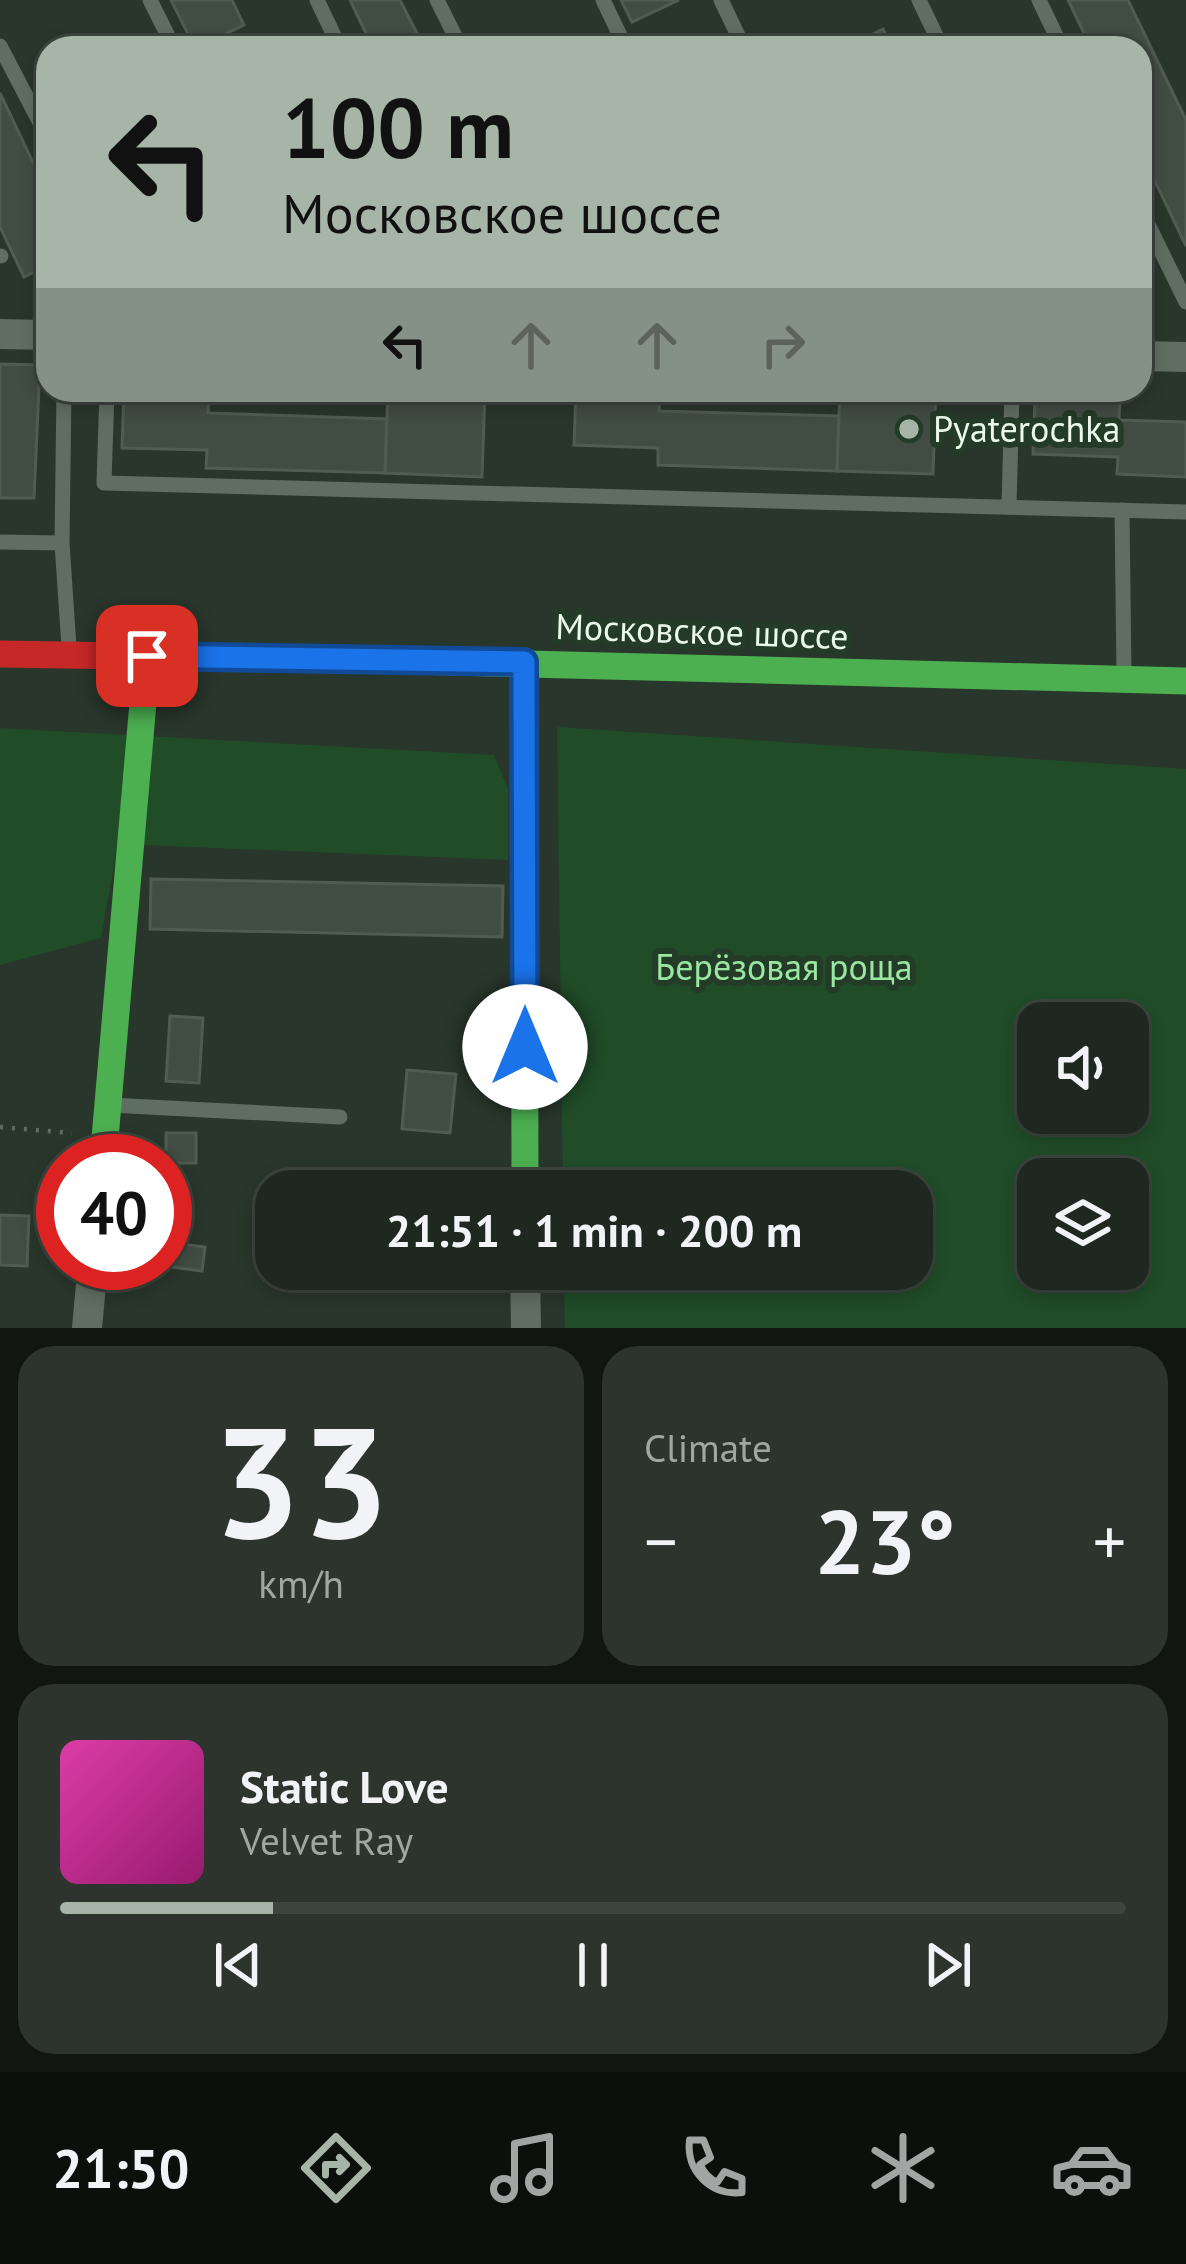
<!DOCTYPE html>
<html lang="en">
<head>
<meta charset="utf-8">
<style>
  :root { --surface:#1f2820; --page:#2c342d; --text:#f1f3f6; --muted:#a1a6a5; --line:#3c443e; --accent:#a7b5a8 }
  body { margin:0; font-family:"PT Sans",sans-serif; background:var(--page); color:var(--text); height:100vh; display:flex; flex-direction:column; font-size:45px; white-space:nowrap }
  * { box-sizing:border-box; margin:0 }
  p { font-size:39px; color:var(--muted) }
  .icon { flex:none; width:66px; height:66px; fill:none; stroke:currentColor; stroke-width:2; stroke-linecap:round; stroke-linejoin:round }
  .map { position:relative; height:1328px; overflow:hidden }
  .drawer { display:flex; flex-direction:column; gap:18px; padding:18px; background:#111612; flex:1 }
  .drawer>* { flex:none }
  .top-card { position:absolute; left:36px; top:36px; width:1116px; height:366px; border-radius:36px; box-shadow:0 6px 18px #0003,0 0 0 3px var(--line); background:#a7b5a8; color:#111; overflow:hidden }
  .fabs { position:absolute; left:1017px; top:1002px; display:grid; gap:24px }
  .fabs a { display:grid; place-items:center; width:132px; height:132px; border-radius:24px; background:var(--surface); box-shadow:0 6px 18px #0003,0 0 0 3px var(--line); font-size:60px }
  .speed { position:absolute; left:36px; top:1134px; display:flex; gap:24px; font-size:60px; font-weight:700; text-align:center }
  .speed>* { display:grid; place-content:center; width:156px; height:156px; border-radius:50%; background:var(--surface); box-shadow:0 6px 18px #0003,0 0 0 3px var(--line); line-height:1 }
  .speed .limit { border:18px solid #d22; background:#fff; color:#111 }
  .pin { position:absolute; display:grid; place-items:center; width:102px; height:102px; color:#fff; margin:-51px; border-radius:24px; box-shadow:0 6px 18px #0006 }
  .me { position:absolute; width:132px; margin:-66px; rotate:0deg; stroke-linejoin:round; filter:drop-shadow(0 0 9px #0008) }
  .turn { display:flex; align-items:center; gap:42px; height:252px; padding:0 48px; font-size:54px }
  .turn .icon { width:156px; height:156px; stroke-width:2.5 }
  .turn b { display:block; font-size:84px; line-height:102px }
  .lanes { display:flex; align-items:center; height:114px; padding:0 48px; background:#0003; justify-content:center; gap:60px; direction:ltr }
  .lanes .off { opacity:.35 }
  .big { font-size:90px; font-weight:700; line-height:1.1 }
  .drawer .tile { flex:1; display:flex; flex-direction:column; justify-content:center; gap:18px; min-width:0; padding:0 42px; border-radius:36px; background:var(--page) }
  .drawer .dial { align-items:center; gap:0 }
  .dial b { font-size:156px; line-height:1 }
  .song { display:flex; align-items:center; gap:36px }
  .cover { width:144px; height:144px; border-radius:18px; background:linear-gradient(135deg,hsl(320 70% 55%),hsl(320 70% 35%)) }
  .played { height:12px; border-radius:6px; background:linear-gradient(90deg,var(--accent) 20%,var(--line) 20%) }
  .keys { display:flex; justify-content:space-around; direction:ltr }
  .heat { display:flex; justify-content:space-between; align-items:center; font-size:66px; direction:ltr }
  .drawer .tiles { flex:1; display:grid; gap:18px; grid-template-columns:1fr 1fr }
  .tile:last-child { grid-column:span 2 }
  .trip { position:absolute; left:255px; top:1170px; width:678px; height:120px; border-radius:36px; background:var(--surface); box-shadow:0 6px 18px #0003,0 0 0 3px var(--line); font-weight:700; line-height:120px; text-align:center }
  .dock { display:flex; height:192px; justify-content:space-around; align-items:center; background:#0c100d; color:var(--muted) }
  .dock .icon { width:84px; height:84px }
  .dock .current { color:var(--accent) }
  .dock b { font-size:54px; color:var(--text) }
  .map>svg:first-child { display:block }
  .green { fill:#204c28; fill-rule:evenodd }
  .building { fill:#414c43; stroke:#505b51; stroke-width:3 }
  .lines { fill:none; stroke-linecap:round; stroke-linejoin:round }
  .path { stroke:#606c61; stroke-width:4.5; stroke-dasharray:3 9; stroke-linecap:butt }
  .lane { stroke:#606d62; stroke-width:15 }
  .street { stroke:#606d62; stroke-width:30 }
  .fast { stroke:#4caf50; stroke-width:27 }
  .jam { stroke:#c62828; stroke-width:27 }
  .route-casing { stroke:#114b97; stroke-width:30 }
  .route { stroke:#1a73e8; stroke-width:21 }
  .poi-dot { fill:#a7b5a8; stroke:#243b27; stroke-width:4.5 }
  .labels { text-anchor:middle; stroke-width:12; stroke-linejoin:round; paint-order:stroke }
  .poi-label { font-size:36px; fill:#ebf9ec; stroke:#243b27; text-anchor:start }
  .street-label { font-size:36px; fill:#ebf9ec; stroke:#243b27 }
  .park-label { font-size:36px; fill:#99e7a2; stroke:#243b27 }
</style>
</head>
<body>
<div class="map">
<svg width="1186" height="1328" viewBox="0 0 1186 1328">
  <rect width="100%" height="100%" fill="#29362b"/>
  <g class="green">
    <path d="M557 727 1186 769V1328H565L564 1269H912V1191H563ZM1038 1023H1128V1113H1038ZM1038 1179H1128V1269H1038Z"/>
    <polygon points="0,728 494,755 508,789 508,860 118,844 101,938 0,965"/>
  </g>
  <g class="building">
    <polygon points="171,0 232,0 244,25 195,48"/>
    <polygon points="350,0 400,0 421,41 407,48 373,48"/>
    <polygon points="621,0 679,0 632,22"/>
    <polygon points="1068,0 1128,0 1186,120 1186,246 1140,150 1140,48 1091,48"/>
    <polygon points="883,29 892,48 845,48"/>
    <polygon points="0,93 48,194 48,265 24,277 0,227"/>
    <polygon points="0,364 40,365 34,498 0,498"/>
    <polygon points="124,390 209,393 208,413 387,419 385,473 206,468 207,450 122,448"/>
    <polygon points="388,390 485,390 482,477 385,473"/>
    <polygon points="576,390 660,391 659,411 839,416 837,471 658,465 658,448 574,445"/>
    <polygon points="840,390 936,390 933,474 837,471"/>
    <polygon points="1035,397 1120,399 1119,420 1186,422 1186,477 1117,474 1118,457 1033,454"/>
    <polygon points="151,879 503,886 502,937 150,929"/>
    <polygon points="170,1016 203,1018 199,1083 166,1081"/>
    <polygon points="407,1070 456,1074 450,1133 402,1129"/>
    <rect x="166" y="1133" width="30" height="30"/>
    <polygon points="0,1215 29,1216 27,1266 0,1265"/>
    <polygon points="166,1242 205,1247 202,1271 163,1266"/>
  </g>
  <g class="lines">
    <g class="path">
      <polyline points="690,48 718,35"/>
      <polyline points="0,1127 72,1133"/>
    </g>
    <g class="lane">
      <polyline points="150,0 174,48"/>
      <polyline points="317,0 340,48"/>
      <polyline points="437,0 461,48"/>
      <polyline points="603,0 626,48"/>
      <polyline points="721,0 744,48"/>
      <polyline points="919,0 942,48"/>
      <polyline points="1039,0 1062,48"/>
      <polyline points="0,46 48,138"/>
      <polyline points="1140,208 1186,302"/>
      <polyline points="0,256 1,256"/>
      <polyline points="64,390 62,543 69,647"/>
      <polyline points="107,390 104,483 1186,512"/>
      <polyline points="1009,507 1012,390"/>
      <polyline points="1122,510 1124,675"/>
      <polyline points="0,542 62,543"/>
      <polyline points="110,1105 340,1117"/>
    </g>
    <g class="street">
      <polyline points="0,334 48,335"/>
      <polyline points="1140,356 1186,357"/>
      <polyline points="525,1269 526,1328"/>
      <polyline points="87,1328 93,1263"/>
    </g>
    <g class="fast">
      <polyline points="373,660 1186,681"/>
      <polyline points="524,662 525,1191"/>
      <polyline points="103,1161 147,657"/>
    </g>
    <polyline class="jam" points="0,654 373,660"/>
  </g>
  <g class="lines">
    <defs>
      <polyline id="route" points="147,656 524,662 525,1047"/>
    </defs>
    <use href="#route" class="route-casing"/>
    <use href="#route" class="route"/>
  </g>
  <circle class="poi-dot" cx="909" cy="429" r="12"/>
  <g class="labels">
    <g class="poi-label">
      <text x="933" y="442">Pyaterochka</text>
    </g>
    <g class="street-label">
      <text transform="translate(702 631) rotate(2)" y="13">Московское шоссе</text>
    </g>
    <g class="park-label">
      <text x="784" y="980">Берёзовая роща</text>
    </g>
  </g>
</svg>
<div class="fabs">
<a><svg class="icon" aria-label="sound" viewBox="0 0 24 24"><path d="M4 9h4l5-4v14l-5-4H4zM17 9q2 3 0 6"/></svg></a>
<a><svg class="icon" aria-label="layers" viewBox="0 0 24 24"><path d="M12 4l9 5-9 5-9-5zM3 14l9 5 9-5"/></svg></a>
</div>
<div class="speed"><div class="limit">40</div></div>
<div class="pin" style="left:147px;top:656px;background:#d93025"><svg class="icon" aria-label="arrive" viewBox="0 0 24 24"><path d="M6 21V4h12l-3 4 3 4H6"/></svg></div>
<svg class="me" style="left:525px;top:1047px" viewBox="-20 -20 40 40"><circle r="19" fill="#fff"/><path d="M0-13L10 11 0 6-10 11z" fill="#1a73e8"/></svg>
<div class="trip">21:51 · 1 min · 200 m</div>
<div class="top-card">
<div class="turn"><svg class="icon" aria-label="left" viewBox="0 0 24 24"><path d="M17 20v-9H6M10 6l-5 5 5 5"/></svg><div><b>100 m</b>Московское шоссе</div></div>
<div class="lanes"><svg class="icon" aria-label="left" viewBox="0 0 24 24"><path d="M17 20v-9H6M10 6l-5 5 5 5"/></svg><svg class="icon off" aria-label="ahead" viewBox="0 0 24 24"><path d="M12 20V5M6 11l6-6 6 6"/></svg><svg class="icon off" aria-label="ahead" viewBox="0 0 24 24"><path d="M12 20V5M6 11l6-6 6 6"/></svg><svg class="icon off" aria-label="right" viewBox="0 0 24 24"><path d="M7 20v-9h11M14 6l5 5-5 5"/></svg></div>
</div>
</div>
<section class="drawer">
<div class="tiles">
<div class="tile dial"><b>33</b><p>km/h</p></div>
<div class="tile"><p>Climate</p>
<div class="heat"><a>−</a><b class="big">23°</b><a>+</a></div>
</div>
<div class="tile">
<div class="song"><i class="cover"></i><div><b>Static Love</b><p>Velvet Ray</p></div></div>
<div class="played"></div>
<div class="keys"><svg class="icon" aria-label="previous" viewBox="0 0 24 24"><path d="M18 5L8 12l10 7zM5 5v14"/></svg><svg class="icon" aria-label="pause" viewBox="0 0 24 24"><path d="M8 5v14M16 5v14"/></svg><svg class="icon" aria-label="next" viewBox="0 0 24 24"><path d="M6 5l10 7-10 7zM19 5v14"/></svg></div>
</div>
</div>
</section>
<nav class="dock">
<b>21:50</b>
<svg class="icon current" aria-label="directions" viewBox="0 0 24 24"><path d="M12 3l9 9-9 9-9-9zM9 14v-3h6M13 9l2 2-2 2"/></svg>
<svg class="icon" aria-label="music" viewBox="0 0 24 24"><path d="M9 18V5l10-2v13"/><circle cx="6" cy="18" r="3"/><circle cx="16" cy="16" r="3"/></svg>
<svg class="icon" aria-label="phone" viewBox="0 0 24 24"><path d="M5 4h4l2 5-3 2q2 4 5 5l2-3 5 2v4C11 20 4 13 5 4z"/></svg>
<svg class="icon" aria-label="climate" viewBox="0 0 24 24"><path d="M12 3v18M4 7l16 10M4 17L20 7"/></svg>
<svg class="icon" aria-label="car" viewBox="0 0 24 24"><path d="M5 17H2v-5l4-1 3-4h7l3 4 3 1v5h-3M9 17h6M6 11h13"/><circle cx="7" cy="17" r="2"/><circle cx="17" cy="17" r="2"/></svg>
</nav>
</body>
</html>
